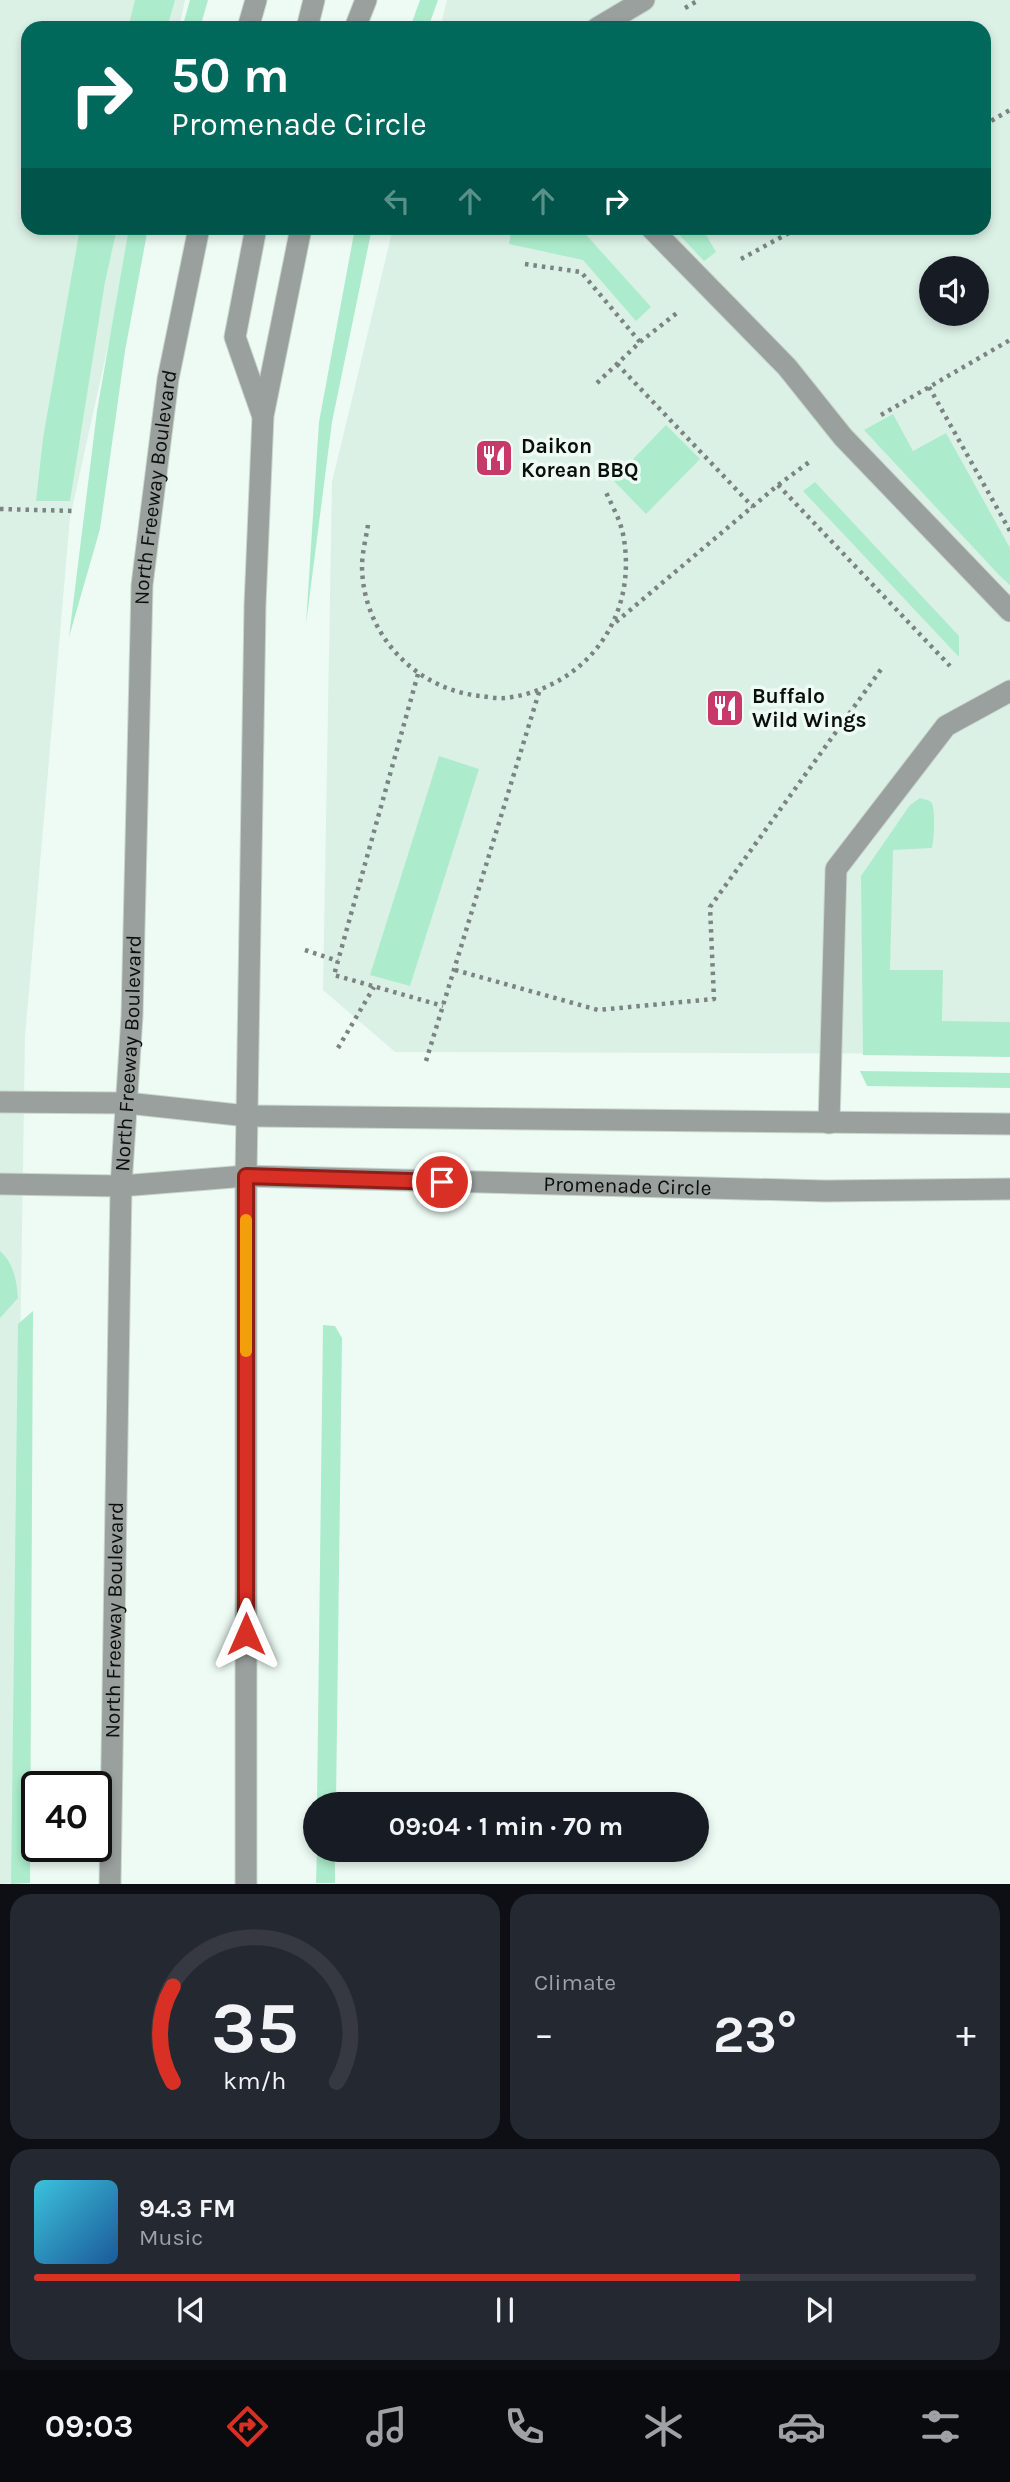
<!DOCTYPE html>
<html lang="en">
<head>
<meta charset="utf-8">
<style>
  :root { --surface:#171b24; --page:#242831; --text:#f1f3f6; --muted:#9ea1a6; --line:#363941; --accent:#d93025 }
  body { margin:0; font-family:Karla,sans-serif; background:var(--page); color:var(--text); height:100vh; display:flex; flex-direction:column; font-size:26px; white-space:nowrap }
  * { box-sizing:border-box; margin:0 }
  p { font-size:23px; color:var(--muted) }
  .icon { flex:none; width:38px; height:38px; fill:none; stroke:currentColor; stroke-width:2; stroke-linecap:round; stroke-linejoin:round }
  .map { position:relative; height:1884px; overflow:hidden }
  .sheet { display:flex; flex-direction:column; gap:10px; padding:10px; background:#0d0f14; flex:1 }
  .sheet>* { flex:none }
  .top-card { position:absolute; left:21px; top:21px; width:970px; height:214px; border-radius:21px; box-shadow:0 4px 10px #0003; background:#00695c; color:#fff; overflow:hidden }
  .fabs { position:absolute; left:919px; top:256px; display:grid; gap:14px }
  .fabs a { display:grid; place-items:center; width:70px; height:70px; border-radius:50%; background:var(--surface); box-shadow:0 4px 10px #0003; font-size:35px }
  .speed { position:absolute; left:21px; top:1771px; display:flex; gap:14px; font-size:35px; font-weight:700; text-align:center }
  .speed>* { display:grid; place-content:center; width:91px; height:91px; border-radius:50%; background:var(--surface); box-shadow:0 4px 10px #0003; line-height:1 }
  .speed .limit { border:4px solid #111; border-radius:10px; background:#fff; color:#111 }
  .pin { position:absolute; display:grid; place-items:center; width:60px; height:60px; color:#fff; margin:-30px; border:4px solid #fff; border-radius:50%; box-shadow:0 2px 7px #0007 }
  .me { position:absolute; width:77px; margin:-38px; rotate:0deg; stroke-linejoin:round; filter:drop-shadow(0 0 5px #0008) }
  .turn { display:flex; align-items:center; gap:24px; height:147px; padding:0 35px; font-size:32px }
  .turn .icon { width:91px; height:91px; stroke-width:2.5 }
  .turn b { display:block; font-size:49px; line-height:60px }
  .lanes { display:flex; align-items:center; height:66px; padding:0 35px; background:#0003; justify-content:center; gap:35px; direction:ltr }
  .lanes .off { opacity:.35 }
  .big { font-size:52px; font-weight:700; line-height:1.1 }
  .sheet .widget { flex:1; display:flex; flex-direction:column; justify-content:center; gap:10px; min-width:0; padding:0 24px; border-radius:21px; background:var(--page) }
  .sheet .dial { align-items:center; gap:0 }
  .dial svg { height:182px; overflow:visible; fill:none; stroke:var(--line); stroke-width:7; stroke-linecap:round; text-anchor:middle }
  .dial text { fill:var(--text); stroke:none }
  .song { display:flex; align-items:center; gap:21px }
  .cover { width:84px; height:84px; border-radius:10px; background:linear-gradient(135deg,hsl(190 70% 55%),hsl(210 70% 35%)) }
  .played { height:7px; border-radius:4px; background:linear-gradient(90deg,var(--accent) 75%,var(--line) 75%) }
  .keys { display:flex; justify-content:space-around; direction:ltr }
  .heat { display:flex; justify-content:space-between; align-items:center; font-size:38px; direction:ltr }
  .sheet .tiles { flex:1; display:grid; gap:10px; grid-template-columns:1fr 1fr }
  .widget:last-child { grid-column:span 2 }
  .trip { position:absolute; left:303px; top:1792px; width:406px; height:70px; border-radius:35px; background:var(--surface); box-shadow:0 4px 10px #0003; font-weight:700; line-height:70px; text-align:center }
  .menu { display:flex; height:112px; justify-content:space-around; align-items:center; background:#090b0e; color:var(--muted) }
  .menu .icon { width:49px; height:49px }
  .menu .selected { color:var(--accent) }
  .menu b { font-size:32px; color:var(--text) }
  .map>svg:first-child { display:block }
  .built { fill:#dcf1e6; fill-rule:evenodd }
  .green { fill:#aceccc }
  .lines { fill:none; stroke-linecap:round; stroke-linejoin:round }
  .minor-casing { stroke:#c9d5cf; stroke-width:23 }
  .path { stroke:#7b847f; stroke-width:4.5; stroke-dasharray:3.5 5; stroke-linecap:butt }
  .minor { stroke:#9aa09d; stroke-width:21 }
  .route-casing { stroke:#8d1f18; stroke-width:18 }
  .route { stroke:#d93025; stroke-width:12 }
  .slow { stroke:#f59e0b; stroke-width:12 }
  .labels { text-anchor:middle; stroke-width:7; stroke-linejoin:round; paint-order:stroke }
  .poi-label { font-size:21px; font-weight:bold; fill:#0a0e0c; stroke:#edfbf4; text-anchor:start }
  .street-label { font-size:21px; fill:#0a0e0c; stroke:#edfbf4 }
</style>
</head>
<body>
<div class="map">
<svg width="1010" height="1884" viewBox="0 0 1010 1884">
  <rect width="100%" height="100%" fill="#edfbf4"/>
  <g class="built">
    <polygon points="0,0 185,0 179,28 28,28 28,228 134,228 70,518 25,1037 12,1883 0,1884"/>
    <path d="M447 0H1010V1054L395 1052 323 990 332 482 393 228H984V28H440ZM931 268H976V313H931Z"/>
  </g>
  <g class="green">
    <polygon points="135,0 175,0 167,28 128,28"/>
    <polygon points="190,0 208,0 200,28 182,28"/>
    <polygon points="420,0 438,0 428,28 410,28"/>
    <polygon points="80,228 117,228 105,282 70,501 36,501 43,438"/>
    <polygon points="129,228 148,228 125,351 100,529 69,637 97,411"/>
    <polygon points="355,228 372,228 332,422 306,624 319,422"/>
    <polygon points="512,228 580,228 651,307 636,321 583,260 509,244"/>
    <polygon points="673,228 702,228 716,252 704,261"/>
    <polygon points="893,414 913,451 946,433 1010,548 1010,585 999,575 864,430"/>
    <polygon points="666,425 700,459 646,514 613,480"/>
    <polygon points="815,482 959,636 959,657 803,491"/>
    <polygon points="439,756 479,769 410,986 370,975"/>
    <path d="M920 798C923 799 929 800 931 802 936 808 934 840 932 848L893 850 890 970H943L942 1021 1010 1022V1057L863 1055 861 876 910 805Z"/>
    <polygon points="860,1071 1010,1073 1010,1088 867,1086"/>
    <path d="M0 1251C13 1262 17 1281 18 1298L0 1318Z"/>
    <polygon points="33,1311 30,1883 11,1884 18,1324"/>
    <polygon points="323,1325 335,1326 342,1338 336,1804 317,1804"/>
    <polygon points="317,1850 335,1850 335,1883 316,1883"/>
  </g>
  <g class="lines">
    <defs>
      <g id="minor">
        <polyline points="248,28 256,0"/>
        <polyline points="307,28 314,0"/>
        <polyline points="355,28 366,0"/>
        <polyline points="597,28 644,0"/>
        <polyline points="256,228 235,337 262,414"/>
        <polyline points="651,228 787,367 843,437 1010,611"/>
        <polyline points="0,1102 127,1103 247,1116 1010,1124"/>
        <polyline points="829,1123 836,869 946,726 1010,691"/>
        <path id="s1" d="M0 1184 121 1186 246 1176 825 1191 1010 1189"/>
        <path id="s2" d="M110 1884 121 1186 132 1016 142 585 168 379 199 228"/>
        <polyline points="246,1884 246,1176 255,605 263,416 301,228"/>
      </g>
    </defs>
    <use href="#minor" class="minor-casing"/>
    <g class="path">
      <polyline points="685,8 699,0"/>
      <polyline points="984,125 1010,110"/>
      <polyline points="741,259 798,228"/>
      <polyline points="525,264 581,272 640,342"/>
      <polyline points="617,364 753,507"/>
      <polyline points="597,383 640,342 678,312"/>
      <polyline points="929,387 1010,531"/>
      <polyline points="881,415 1010,340"/>
      <polyline points="778,485 950,666"/>
      <polyline points="0,509 75,511"/>
      <path d="M368 525C366 538 362 553 362 567 363 633 414 689 480 696 488 697 498 699 506 698 588 687 639 615 623 534 620 519 611 504 605 490"/>
      <polyline points="616,622 778,485 812,460"/>
      <polyline points="418,674 334,975 443,1006"/>
      <polyline points="305,950 338,961"/>
      <polyline points="455,970 598,1010 714,999 710,907 882,668"/>
      <polyline points="338,1048 374,987"/>
      <polyline points="426,1061 540,689"/>
    </g>
    <use href="#minor" class="minor"/>
  </g>
  <g class="lines">
    <defs>
      <polyline id="route" points="246,1634 246,1176 442,1182"/>
    </defs>
    <use href="#route" class="route-casing"/>
    <use href="#route" class="route"/>
    <polyline class="slow" points="246,1220 246,1351"/>
  </g>
  <defs>
    <symbol id="restaurant-square" viewBox="-11 -11 22 22"><rect x="-9" y="-9" width="18" height="18" rx="4" fill="#c63968" stroke="#edfbf4"/><path d="M-5-6h1v4h1v-4h1v4h1v-4h1v5L-1.5 .5V6h-2V.5L-5-1ZM5-6V6H3V1.5H1.5Q1.5-4 5-6Z" fill="#fff"/></symbol>
  </defs>
  <g fill-rule="evenodd">
    <use href="#restaurant-square" x="472" y="436" width="44" height="44"/>
    <use href="#restaurant-square" x="703" y="686" width="44" height="44"/>
  </g>
  <g class="labels">
    <g class="poi-label">
      <text x="521" y="453">Daikon<tspan x="521" dy="24">Korean BBQ</tspan></text>
      <text x="752" y="703">Buffalo<tspan x="752" dy="24">Wild Wings</tspan></text>
    </g>
    <g class="street-label">
      <text dy="7" stroke="none"><textPath href="#s2" startOffset="1398">North Freeway Boulevard</textPath></text>
      <text dy="7" stroke="none"><textPath href="#s2" startOffset="831">North Freeway Boulevard</textPath></text>
      <text dy="7" stroke="none"><textPath href="#s1" startOffset="628">Promenade Circle</textPath></text>
      <text dy="7" stroke="none"><textPath href="#s2" startOffset="264">North Freeway Boulevard</textPath></text>
    </g>
  </g>
</svg>
<div class="fabs">
<a><svg class="icon" aria-label="sound" viewBox="0 0 24 24"><path d="M4 9h4l5-4v14l-5-4H4zM17 9q2 3 0 6"/></svg></a>
</div>
<div class="speed"><div class="limit">40</div></div>
<div class="pin" style="left:442px;top:1182px;background:#d93025"><svg class="icon" aria-label="arrive" viewBox="0 0 24 24"><path d="M6 21V4h12l-3 4 3 4H6"/></svg></div>
<svg class="me" style="left:246px;top:1634px" viewBox="-20 -20 40 40"><path d="M0-17L14 15 0 8-14 15z" fill="#d93025" stroke="#fff" stroke-width="4"/></svg>
<div class="trip">09:04 · 1 min · 70 m</div>
<div class="top-card">
<div class="turn"><svg class="icon" aria-label="right" viewBox="0 0 24 24"><path d="M7 20v-9h11M14 6l5 5-5 5"/></svg><div><b>50 m</b>Promenade Circle</div></div>
<div class="lanes"><svg class="icon off" aria-label="left" viewBox="0 0 24 24"><path d="M17 20v-9H6M10 6l-5 5 5 5"/></svg><svg class="icon off" aria-label="ahead" viewBox="0 0 24 24"><path d="M12 20V5M6 11l6-6 6 6"/></svg><svg class="icon off" aria-label="ahead" viewBox="0 0 24 24"><path d="M12 20V5M6 11l6-6 6 6"/></svg><svg class="icon" aria-label="right" viewBox="0 0 24 24"><path d="M7 20v-9h11M14 6l5 5-5 5"/></svg></div>
</div>
</div>
<section class="sheet">
<div class="tiles">
<div class="widget dial"><svg viewBox="0 0 100 80">
<path d="M14 69A42 42 0 1 1 86 69"/>
<path d="M14 69A42 42 0 0 1 14 27" stroke="#d93025"/>
<text x="50" y="56" font-size="32" font-weight="700">35</text>
<text x="50" y="72" font-size="11">km/h</text>
</svg></div>
<div class="widget"><p>Climate</p>
<div class="heat"><a>−</a><b class="big">23°</b><a>+</a></div>
</div>
<div class="widget">
<div class="song"><i class="cover"></i><div><b>94.3 FM</b><p>Music</p></div></div>
<div class="played"></div>
<div class="keys"><svg class="icon" aria-label="previous" viewBox="0 0 24 24"><path d="M18 5L8 12l10 7zM5 5v14"/></svg><svg class="icon" aria-label="pause" viewBox="0 0 24 24"><path d="M8 5v14M16 5v14"/></svg><svg class="icon" aria-label="next" viewBox="0 0 24 24"><path d="M6 5l10 7-10 7zM19 5v14"/></svg></div>
</div>
</div>
</section>
<nav class="menu">
<b>09:03</b>
<svg class="icon selected" aria-label="directions" viewBox="0 0 24 24"><path d="M12 3l9 9-9 9-9-9zM9 14v-3h6M13 9l2 2-2 2"/></svg>
<svg class="icon" aria-label="music" viewBox="0 0 24 24"><path d="M9 18V5l10-2v13"/><circle cx="6" cy="18" r="3"/><circle cx="16" cy="16" r="3"/></svg>
<svg class="icon" aria-label="phone" viewBox="0 0 24 24"><path d="M5 4h4l2 5-3 2q2 4 5 5l2-3 5 2v4C11 20 4 13 5 4z"/></svg>
<svg class="icon" aria-label="climate" viewBox="0 0 24 24"><path d="M12 3v18M4 7l16 10M4 17L20 7"/></svg>
<svg class="icon" aria-label="car" viewBox="0 0 24 24"><path d="M5 17H2v-5l4-1 3-4h7l3 4 3 1v5h-3M9 17h6M6 11h13"/><circle cx="7" cy="17" r="2"/><circle cx="17" cy="17" r="2"/></svg>
<svg class="icon" aria-label="filters" viewBox="0 0 24 24"><path d="M4 7h16M4 17h16"/><circle cx="9" cy="7" r="2"/><circle cx="15" cy="17" r="2"/></svg>
</nav>
</body>
</html>
